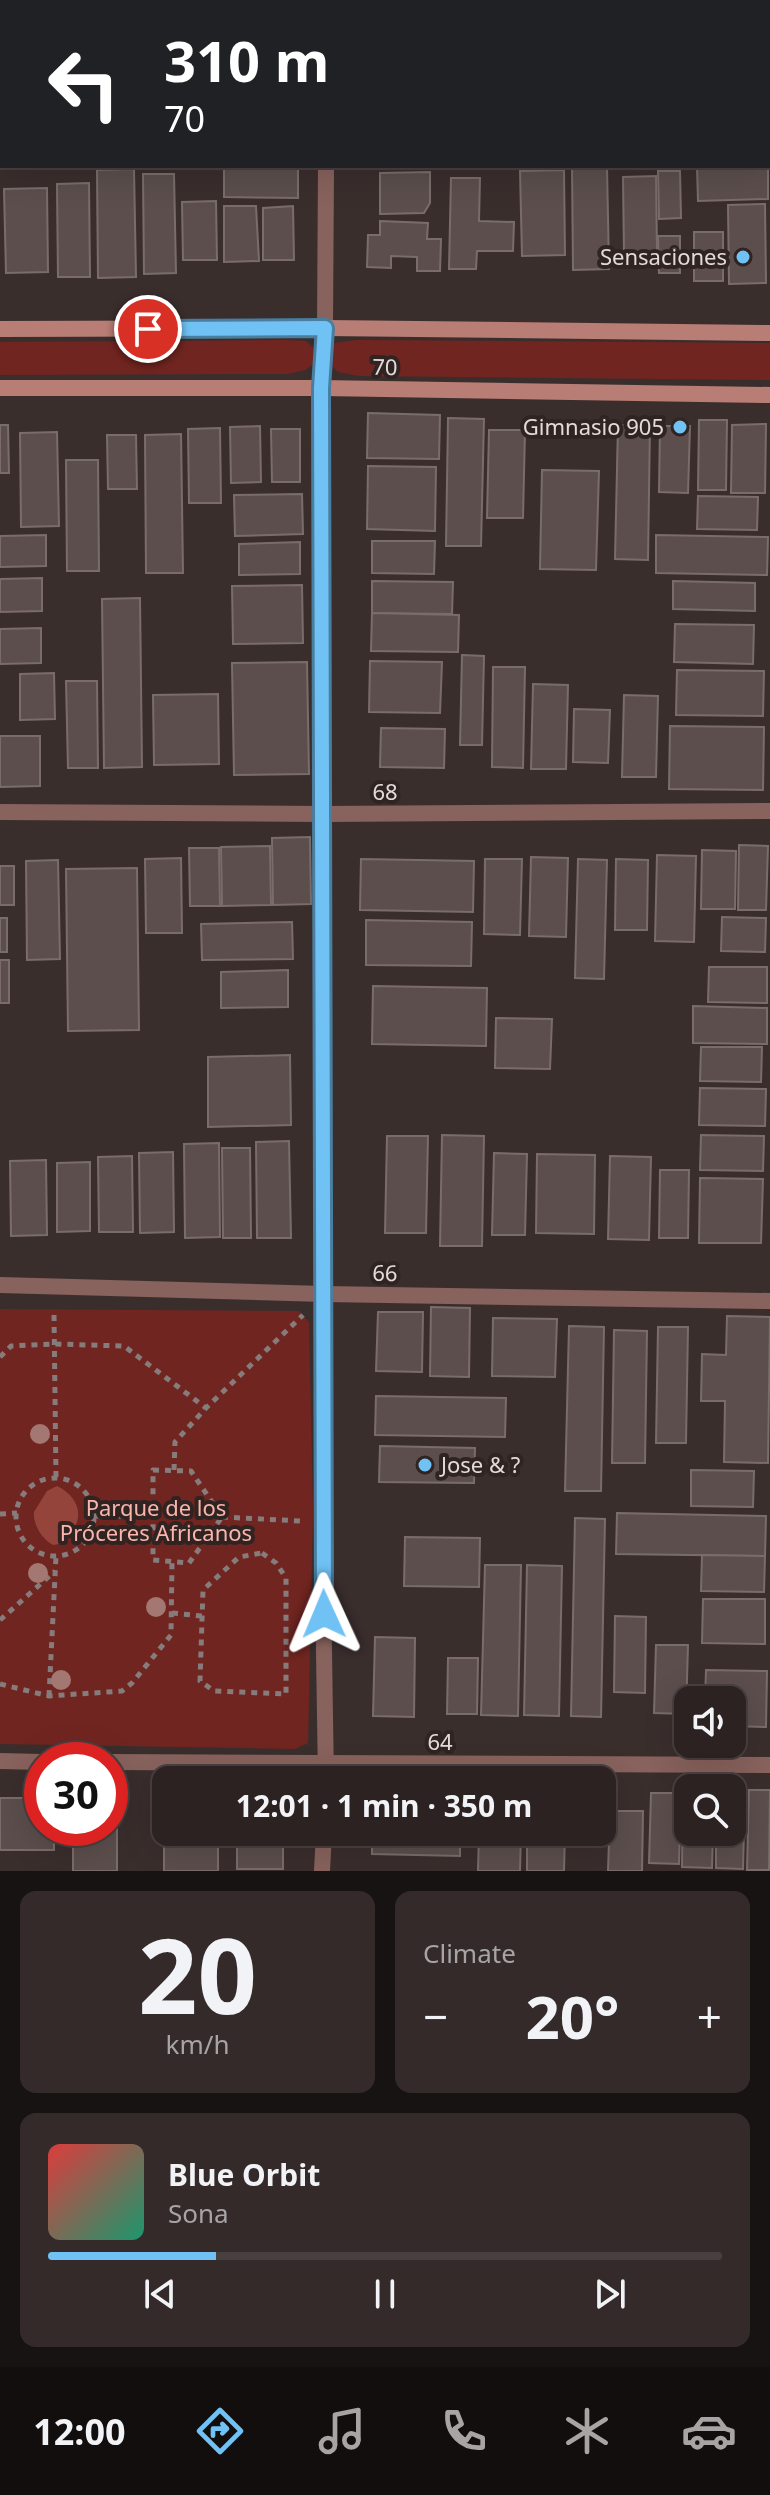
<!DOCTYPE html>
<html lang="en">
<head>
<meta charset="utf-8">
<style>
  :root { --surface:#2c2222; --page:#342a2a; --text:#f1f3f6; --muted:#a6a4a5; --line:#483f40; --accent:#70c2f4 }
  body { margin:0; font-family:"Noto Sans",sans-serif; background:var(--page); color:var(--text); height:100vh; display:flex; flex-direction:column; font-size:30px; white-space:nowrap }
  * { box-sizing:border-box; margin:0 }
  p { font-size:26px; color:var(--muted) }
  .icon { flex:none; width:44px; height:44px; fill:none; stroke:currentColor; stroke-width:2; stroke-linecap:round; stroke-linejoin:round }
  .map { position:relative; height:1871px; overflow:hidden }
  .drawer { display:flex; flex-direction:column; gap:20px; padding:20px; background:#181313; flex:1 }
  .drawer>* { flex:none }
  .guide { position:absolute; left:0px; top:0px; width:770px; height:168px; box-shadow:0 8px 32px #0002,0 0 0 2px var(--line); background:#202124; color:#fff; overflow:hidden }
  .buttons { position:absolute; left:674px; top:1686px; display:grid; gap:16px }
  .buttons a { display:grid; place-items:center; width:72px; height:72px; border-radius:16px; background:var(--surface); box-shadow:0 8px 32px #0002,0 0 0 2px var(--line); font-size:40px }
  .speed { position:absolute; left:24px; top:1742px; display:flex; gap:16px; font-size:40px; font-weight:700; text-align:center }
  .speed>* { display:grid; place-content:center; width:104px; height:104px; border-radius:50%; background:var(--surface); box-shadow:0 8px 32px #0002,0 0 0 2px var(--line); line-height:1 }
  .speed .limit { border:12px solid #d22; background:#fff; color:#111 }
  .pin { position:absolute; display:grid; place-items:center; width:68px; height:68px; color:#fff; margin:-34px; border:4px solid #fff; border-radius:50%; box-shadow:0 2px 8px #0007 }
  .me { position:absolute; width:88px; margin:-44px; rotate:359deg; stroke-linejoin:round; filter:drop-shadow(0 0 6px #0008) }
  .turn { display:flex; align-items:center; gap:28px; height:168px; padding:0 32px; font-size:36px }
  .turn .icon { width:104px; height:104px; stroke-width:2.5 }
  .turn b { display:block; font-size:56px; line-height:68px }
  .big { font-size:60px; font-weight:700; line-height:1.1 }
  .drawer .widget { flex:1; display:flex; flex-direction:column; justify-content:center; gap:12px; min-width:0; padding:0 28px; border-radius:16px; background:var(--page) }
  .drawer .dial { align-items:center; gap:0 }
  .dial b { font-size:104px; line-height:1 }
  .song { display:flex; align-items:center; gap:24px }
  .cover { width:96px; height:96px; border-radius:12px; background:linear-gradient(135deg,hsl(0 70% 55%),hsl(160 70% 35%)) }
  .played { height:8px; border-radius:4px; background:linear-gradient(90deg,var(--accent) 25%,var(--line) 25%) }
  .keys { display:flex; justify-content:space-around; direction:ltr }
  .heat { display:flex; justify-content:space-between; align-items:center; font-size:44px; direction:ltr }
  .drawer .tiles { flex:1; display:grid; gap:20px; grid-template-columns:1fr 1fr }
  .widget:last-child { grid-column:span 2 }
  .trip { position:absolute; left:152px; top:1766px; width:464px; height:80px; border-radius:16px; background:var(--surface); box-shadow:0 8px 32px #0002,0 0 0 2px var(--line); font-weight:700; line-height:80px; text-align:center }
  .tab-bar { display:flex; height:128px; justify-content:space-around; align-items:center; background:#120e0e; color:var(--muted) }
  .tab-bar .icon { width:56px; height:56px }
  .tab-bar .on { color:var(--accent) }
  .tab-bar b { font-size:36px; color:var(--text) }
  .map>svg:first-child { display:block }
  .green { fill:#712520 }
  .water { fill:#95443c }
  .building { fill:#5b4e4c; stroke:#7a6c6a; stroke-width:2 }
  .lines { fill:none; stroke-linecap:round; stroke-linejoin:round }
  .path { stroke:#867c7b; stroke-width:5; stroke-dasharray:6 6; stroke-linecap:butt }
  .street { stroke:#88625d; stroke-width:16 }
  .secondary { stroke:#b87d75; stroke-width:16 }
  .tree { fill:#a47872 }
  .route-casing { stroke:#497e9f; stroke-width:20 }
  .route { stroke:#70c2f4; stroke-width:14 }
  .poi-dot { fill:#70c2f4; stroke:#302423; stroke-width:3 }
  .labels { text-anchor:middle; stroke-width:8; stroke-linejoin:round; paint-order:stroke }
  .poi-label { font-size:22px; fill:#e3dbda; stroke:#302423; text-anchor:end }
  .street-label { font-size:22px; fill:#e3dbda; stroke:#302423 }
  .park-label { font-size:22px; fill:#fbb4ab; stroke:#302423 }
</style>
</head>
<body>
<div class="map">
<svg width="770" height="1871" viewBox="0 0 770 1871">
  <rect width="100%" height="100%" fill="#3a2e2d"/>
  <g class="green">
    <polygon points="286,340 306,341 323,357 335,343 356,340 770,343 770,380 359,376 338,372 323,357 305,370 288,374 0,375 0,342"/>
    <polygon points="0,1309 299,1311 309,1322 313,1512 308,1743 295,1749 0,1744"/>
  </g>
  <path class="water" d="M57 1486C78 1496 86 1517 69 1535 63 1542 63 1544 53 1545 42 1539 33 1525 34 1512L47 1491Z"/>
  <g class="building">
    <rect x="229" y="0" width="68" height="2"/>
    <rect x="495" y="0" width="36" height="2"/>
    <rect x="573" y="0" width="33" height="2"/>
    <rect x="612" y="0" width="39" height="2"/>
    <polygon points="693,0 730,0 730,2"/>
    <rect x="0" y="43" width="2" height="49"/>
    <rect x="0" y="107" width="2" height="47"/>
    <polygon points="572,166 607,166 609,269 573,270"/>
    <polygon points="697,166 768,166 768,199 698,201"/>
    <polygon points="224,168 298,168 298,198 224,197"/>
    <polygon points="134,169 136,277 98,278 97,170"/>
    <polygon points="564,170 565,255 522,256 520,171"/>
    <polygon points="658,171 680,171 681,218 659,219"/>
    <polygon points="430,172 430,203 424,213 380,214 380,173"/>
    <polygon points="143,174 174,174 176,273 144,274"/>
    <polygon points="656,176 657,253 624,254 623,177"/>
    <polygon points="451,178 480,178 479,221 514,222 513,251 477,251 476,269 449,269"/>
    <polygon points="89,183 90,277 58,277 57,184"/>
    <polygon points="47,188 48,272 6,273 4,189"/>
    <polygon points="216,201 217,260 183,260 182,202"/>
    <polygon points="765,204 766,283 729,284 728,205"/>
    <polygon points="224,206 256,206 259,261 224,262"/>
    <polygon points="293,206 294,260 263,260 263,208"/>
    <polygon points="380,221 428,223 427,239 441,239 440,271 417,271 417,257 391,256 391,268 367,267 368,235 380,235"/>
    <rect x="694" y="232" width="29" height="49"/>
    <polygon points="658,236 680,236 680,273 659,273"/>
    <polygon points="368,413 440,415 439,459 367,458"/>
    <polygon points="448,418 484,419 481,546 446,546"/>
    <polygon points="699,420 727,420 726,490 698,490"/>
    <polygon points="766,424 765,493 731,493 732,425"/>
    <polygon points="0,425 8,425 9,473 0,473"/>
    <polygon points="618,425 650,425 648,560 615,559"/>
    <polygon points="260,426 261,482 231,483 230,427"/>
    <polygon points="660,426 690,426 688,493 659,492"/>
    <polygon points="220,428 221,503 189,503 188,429"/>
    <polygon points="271,429 300,429 300,482 272,482"/>
    <polygon points="489,430 525,430 523,518 487,518"/>
    <polygon points="57,432 59,526 21,527 20,433"/>
    <polygon points="181,434 183,573 146,573 145,435"/>
    <polygon points="107,435 136,435 137,489 108,489"/>
    <polygon points="66,460 98,460 99,571 67,571"/>
    <polygon points="368,466 436,467 435,531 367,529"/>
    <polygon points="542,470 599,471 596,570 540,569"/>
    <polygon points="302,494 303,534 235,536 234,495"/>
    <polygon points="698,496 758,497 757,530 697,529"/>
    <polygon points="46,535 46,566 0,567 0,536"/>
    <polygon points="656,535 768,537 767,575 656,573"/>
    <polygon points="372,541 435,541 434,574 372,573"/>
    <polygon points="300,542 300,574 239,575 239,544"/>
    <polygon points="42,578 42,611 0,612 0,579"/>
    <polygon points="372,581 453,582 452,614 372,613"/>
    <polygon points="673,581 755,583 755,611 673,609"/>
    <polygon points="302,585 303,643 233,644 232,586"/>
    <polygon points="140,598 142,767 104,768 102,599"/>
    <polygon points="372,613 459,615 458,652 371,651"/>
    <polygon points="675,624 754,625 753,664 674,662"/>
    <polygon points="41,628 41,663 0,664 0,629"/>
    <polygon points="462,655 484,656 482,745 460,745"/>
    <polygon points="370,661 442,662 440,713 369,712"/>
    <polygon points="307,662 309,774 234,775 232,663"/>
    <polygon points="493,667 525,667 523,768 492,767"/>
    <polygon points="677,670 764,671 763,716 676,715"/>
    <polygon points="54,673 55,719 20,720 20,674"/>
    <polygon points="66,681 97,681 98,768 68,768"/>
    <polygon points="533,684 568,685 566,769 531,769"/>
    <polygon points="218,694 219,764 154,765 153,695"/>
    <polygon points="624,695 658,696 656,777 622,777"/>
    <polygon points="574,709 610,710 608,763 573,762"/>
    <polygon points="670,726 764,727 763,790 669,789"/>
    <polygon points="381,728 445,729 444,768 380,767"/>
    <polygon points="0,736 40,736 40,786 0,787"/>
    <polygon points="310,837 311,904 273,905 272,838"/>
    <polygon points="739,845 768,846 766,910 738,910"/>
    <polygon points="270,846 271,905 222,906 221,847"/>
    <polygon points="189,848 219,848 220,906 190,906"/>
    <polygon points="702,850 736,851 735,909 701,909"/>
    <polygon points="657,855 696,856 694,942 655,941"/>
    <polygon points="531,857 568,858 566,937 529,936"/>
    <polygon points="181,858 182,933 146,933 145,859"/>
    <polygon points="361,859 474,861 473,912 360,910"/>
    <polygon points="485,859 522,859 520,935 484,934"/>
    <polygon points="578,859 607,860 604,979 575,978"/>
    <polygon points="616,859 648,860 647,930 615,930"/>
    <polygon points="58,860 60,959 27,960 26,861"/>
    <rect x="0" y="866" width="14" height="39"/>
    <polygon points="137,868 139,1030 68,1031 66,869"/>
    <polygon points="722,917 766,918 765,952 721,951"/>
    <rect x="0" y="918" width="7" height="34"/>
    <polygon points="366,920 472,922 471,966 366,965"/>
    <polygon points="292,922 293,959 202,960 201,924"/>
    <rect x="0" y="960" width="9" height="43"/>
    <polygon points="709,967 767,967 767,1003 708,1002"/>
    <polygon points="288,970 288,1007 221,1008 221,972"/>
    <polygon points="373,986 487,988 486,1046 372,1044"/>
    <polygon points="693,1006 767,1008 767,1044 693,1043"/>
    <polygon points="496,1018 552,1019 550,1069 495,1068"/>
    <polygon points="701,1047 762,1047 761,1082 700,1081"/>
    <polygon points="290,1055 291,1125 208,1127 208,1057"/>
    <polygon points="700,1088 766,1089 765,1126 699,1125"/>
    <polygon points="442,1135 484,1136 482,1246 440,1246"/>
    <polygon points="701,1135 764,1136 763,1171 700,1170"/>
    <polygon points="387,1136 428,1136 426,1233 385,1233"/>
    <polygon points="289,1141 291,1238 257,1238 256,1142"/>
    <polygon points="219,1143 220,1237 185,1238 184,1144"/>
    <polygon points="222,1148 250,1148 251,1238 223,1238"/>
    <polygon points="173,1152 174,1232 140,1233 139,1153"/>
    <polygon points="494,1153 527,1154 525,1235 492,1235"/>
    <polygon points="537,1154 595,1155 594,1234 536,1233"/>
    <polygon points="132,1156 133,1232 99,1232 98,1157"/>
    <polygon points="610,1156 651,1157 649,1240 608,1239"/>
    <polygon points="46,1160 47,1235 11,1236 10,1161"/>
    <polygon points="90,1162 90,1231 57,1232 57,1163"/>
    <polygon points="660,1170 689,1170 688,1238 659,1238"/>
    <polygon points="700,1178 763,1179 761,1243 699,1243"/>
    <polygon points="431,1307 470,1308 469,1377 430,1376"/>
    <polygon points="378,1312 423,1312 422,1372 376,1371"/>
    <polygon points="727,1316 770,1317 768,1463 724,1462 725,1401 701,1401 702,1354 726,1355"/>
    <polygon points="493,1318 557,1319 555,1377 492,1376"/>
    <polygon points="569,1326 604,1327 601,1491 565,1491"/>
    <polygon points="658,1327 688,1327 686,1443 656,1443"/>
    <polygon points="614,1330 647,1331 645,1463 612,1463"/>
    <polygon points="376,1396 506,1398 505,1437 375,1435"/>
    <polygon points="380,1446 475,1448 474,1483 379,1482"/>
    <polygon points="691,1470 754,1471 753,1507 691,1506"/>
    <polygon points="617,1513 766,1516 765,1556 616,1554"/>
    <polygon points="575,1518 605,1519 601,1717 571,1716"/>
    <polygon points="405,1537 480,1538 479,1587 404,1586"/>
    <polygon points="702,1555 765,1556 764,1592 701,1591"/>
    <polygon points="485,1565 521,1565 518,1716 481,1715"/>
    <polygon points="527,1565 562,1566 559,1716 524,1715"/>
    <polygon points="703,1599 765,1599 765,1644 702,1643"/>
    <polygon points="615,1616 646,1617 645,1693 614,1692"/>
    <polygon points="375,1637 415,1638 414,1717 373,1716"/>
    <polygon points="656,1645 688,1645 686,1714 654,1713"/>
    <polygon points="448,1658 478,1658 477,1714 447,1714"/>
    <polygon points="706,1670 767,1671 766,1727 732,1726 732,1700 705,1700"/>
    <polygon points="732,1790 745,1790 743,1869 716,1868 716,1832 732,1832"/>
    <polygon points="749,1790 770,1790 769,1870 747,1870"/>
    <polygon points="651,1793 681,1793 679,1864 649,1863"/>
    <polygon points="683,1794 688,1794 688,1832 713,1832 712,1868 682,1867"/>
    <polygon points="0,1798 42,1798 42,1828 54,1828 54,1850 0,1850"/>
    <polygon points="110,1801 117,1801 117,1871 73,1871 73,1828 110,1828"/>
    <polygon points="164,1806 166,1806 166,1832 218,1832 218,1871 164,1871"/>
    <polygon points="610,1811 643,1811 642,1871 608,1871"/>
    <rect x="237" y="1832" width="46" height="37"/>
    <polygon points="372,1832 460,1832 460,1856 372,1854"/>
    <polygon points="479,1832 521,1832 520,1871 478,1871"/>
    <polygon points="527,1832 565,1832 564,1871 527,1871"/>
  </g>
  <g class="lines">
    <g class="path">
      <polyline points="54,1315 56,1478"/>
      <polyline points="0,1357 11,1346 55,1344 124,1346 206,1408"/>
      <polygon points="153,1470 191,1471 222,1517 189,1563 153,1560"/>
      <polyline points="174,1470 175,1442 206,1408 303,1315"/>
      <circle cx="55" cy="1517" r="39"/>
      <polyline points="0,1514 17,1513"/>
      <polyline points="94,1516 152,1516"/>
      <polyline points="222,1517 301,1521"/>
      <polygon points="262,1553 276,1563 286,1578 286,1694 214,1691 200,1681 203,1590 239,1557"/>
      <polyline points="172,1613 202,1616"/>
      <polyline points="0,1620 55,1571"/>
      <polyline points="0,1684 49,1696 122,1691 132,1683 171,1635 172,1563"/>
      <polyline points="49,1696 56,1556"/>
    </g>
    <g class="street">
      <polyline points="327,2 327,0"/>
      <polyline points="0,812 323,814 770,811"/>
      <polyline points="0,1285 324,1294 770,1301"/>
      <polyline points="0,1761 42,1762"/>
      <polyline points="110,1762 770,1765"/>
      <polyline points="326,1780 322,1523 324,1314 321,388 325,328 326,166"/>
      <polyline points="322,1871 324,1832"/>
    </g>
    <g class="secondary">
      <polyline points="0,329 325,328 770,333"/>
      <polyline points="0,388 321,388 770,395"/>
    </g>
  </g>
  <g class="tree">
    <circle cx="40" cy="1434" r="10"/>
    <circle cx="38" cy="1573" r="10"/>
    <circle cx="156" cy="1607" r="10"/>
    <circle cx="61" cy="1680" r="10"/>
  </g>
  <g class="lines">
    <defs>
      <polyline id="route" points="148,329 325,328 321,388 324,1614"/>
    </defs>
    <use href="#route" class="route-casing"/>
    <use href="#route" class="route"/>
  </g>
  <g class="poi-dot">
    <circle cx="743" cy="257" r="8"/>
    <circle cx="680" cy="427" r="8"/>
    <circle cx="425" cy="1465" r="8"/>
  </g>
  <g class="labels">
    <g class="poi-label">
      <text x="727" y="265">Sensaciones</text>
      <text x="664" y="435">Gimnasio 905</text>
      <text x="441" y="1473" text-anchor="start">Jose &amp; ?</text>
    </g>
    <g class="street-label">
      <text transform="translate(385 367) rotate(1)" y="8">70</text>
      <text x="385" y="800">68</text>
      <text transform="translate(385 1273) rotate(1)" y="8">66</text>
      <text x="440" y="1750">64</text>
    </g>
    <g class="park-label">
      <text x="156" y="1516">Parque de los<tspan x="156" dy="25">Próceres Africanos</tspan></text>
    </g>
  </g>
</svg>
<div class="buttons">
<a><svg class="icon" aria-label="sound" viewBox="0 0 24 24"><path d="M4 9h4l5-4v14l-5-4H4zM17 9q2 3 0 6"/></svg></a>
<a><svg class="icon" aria-label="search" viewBox="0 0 24 24"><circle cx="10" cy="10" r="6"/><path d="M15 15l6 6"/></svg></a>
</div>
<div class="speed"><div class="limit">30</div></div>
<div class="pin" style="left:148px;top:329px;background:#d93025"><svg class="icon" aria-label="arrive" viewBox="0 0 24 24"><path d="M6 21V4h12l-3 4 3 4H6"/></svg></div>
<svg class="me" style="left:324px;top:1614px" viewBox="-20 -20 40 40"><path d="M0-17L14 15 0 8-14 15z" fill="#70c2f4" stroke="#fff" stroke-width="4"/></svg>
<div class="trip">12:01 · 1 min · 350 m</div>
<div class="guide">
<div class="turn"><svg class="icon" aria-label="left" viewBox="0 0 24 24"><path d="M17 20v-9H6M10 6l-5 5 5 5"/></svg><div><b>310 m</b>70</div></div>
</div>
</div>
<section class="drawer">
<div class="tiles">
<div class="widget dial"><b>20</b><p>km/h</p></div>
<div class="widget"><p>Climate</p>
<div class="heat"><a>−</a><b class="big">20°</b><a>+</a></div>
</div>
<div class="widget">
<div class="song"><i class="cover"></i><div><b>Blue Orbit</b><p>Sona</p></div></div>
<div class="played"></div>
<div class="keys"><svg class="icon" aria-label="previous" viewBox="0 0 24 24"><path d="M18 5L8 12l10 7zM5 5v14"/></svg><svg class="icon" aria-label="pause" viewBox="0 0 24 24"><path d="M8 5v14M16 5v14"/></svg><svg class="icon" aria-label="next" viewBox="0 0 24 24"><path d="M6 5l10 7-10 7zM19 5v14"/></svg></div>
</div>
</div>
</section>
<nav class="tab-bar">
<b>12:00</b>
<svg class="icon on" aria-label="directions" viewBox="0 0 24 24"><path d="M12 3l9 9-9 9-9-9zM9 14v-3h6M13 9l2 2-2 2"/></svg>
<svg class="icon" aria-label="music" viewBox="0 0 24 24"><path d="M9 18V5l10-2v13"/><circle cx="6" cy="18" r="3"/><circle cx="16" cy="16" r="3"/></svg>
<svg class="icon" aria-label="phone" viewBox="0 0 24 24"><path d="M5 4h4l2 5-3 2q2 4 5 5l2-3 5 2v4C11 20 4 13 5 4z"/></svg>
<svg class="icon" aria-label="climate" viewBox="0 0 24 24"><path d="M12 3v18M4 7l16 10M4 17L20 7"/></svg>
<svg class="icon" aria-label="car" viewBox="0 0 24 24"><path d="M5 17H2v-5l4-1 3-4h7l3 4 3 1v5h-3M9 17h6M6 11h13"/><circle cx="7" cy="17" r="2"/><circle cx="17" cy="17" r="2"/></svg>
</nav>
</body>
</html>
